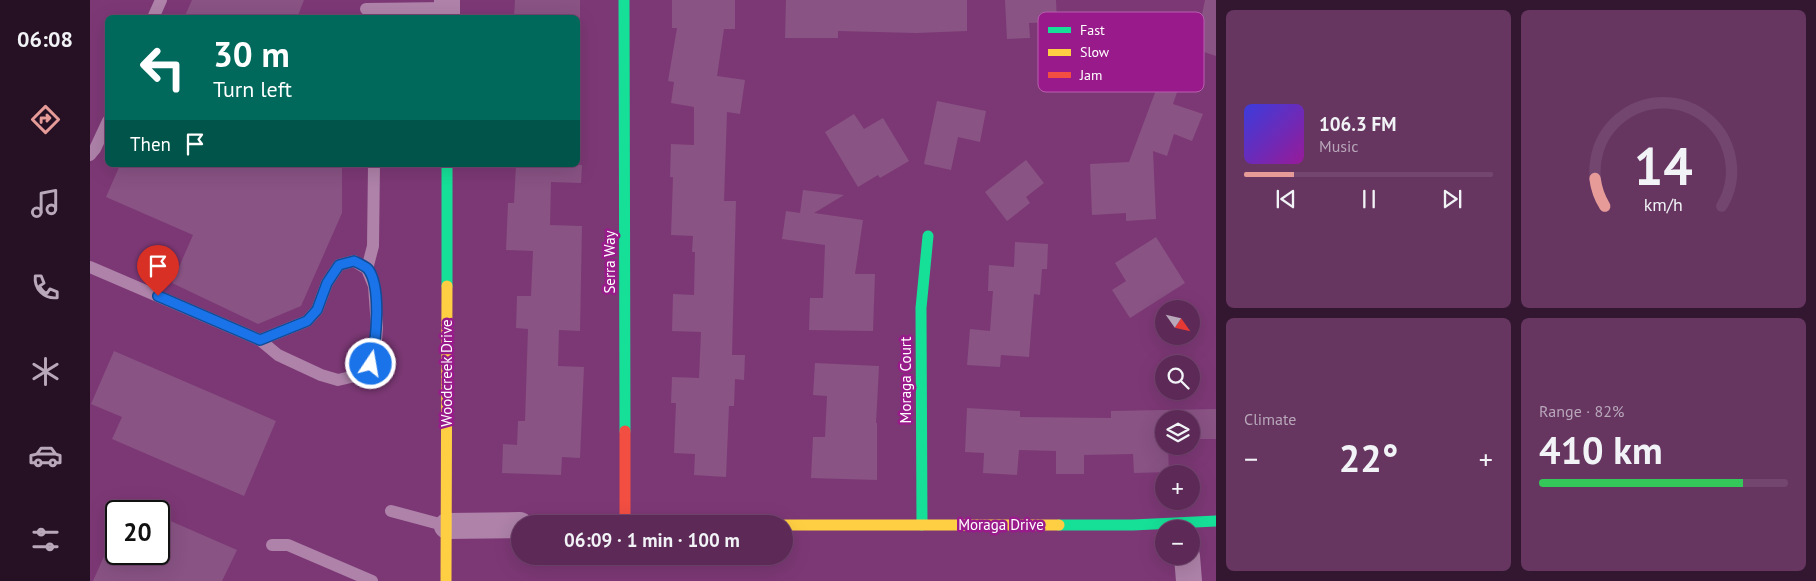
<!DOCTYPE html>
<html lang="en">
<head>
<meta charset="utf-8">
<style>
  :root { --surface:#5d2a58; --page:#663661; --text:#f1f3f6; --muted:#b9a7ba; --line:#72466e; --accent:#e69b98 }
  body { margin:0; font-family:"PT Sans",sans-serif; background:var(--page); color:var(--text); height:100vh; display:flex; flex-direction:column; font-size:19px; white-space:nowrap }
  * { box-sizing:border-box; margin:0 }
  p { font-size:16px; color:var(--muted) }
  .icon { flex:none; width:28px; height:28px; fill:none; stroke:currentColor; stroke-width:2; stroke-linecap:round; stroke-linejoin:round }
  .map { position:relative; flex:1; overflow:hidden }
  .sheet { display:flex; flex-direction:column; gap:10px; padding:10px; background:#331730; width:600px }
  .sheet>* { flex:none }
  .guide { position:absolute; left:15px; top:15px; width:475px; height:152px; border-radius:8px; box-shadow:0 5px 20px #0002,0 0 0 1px var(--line); background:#00695c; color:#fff; overflow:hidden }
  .needle { width:32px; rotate:124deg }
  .fabs { position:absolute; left:1065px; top:300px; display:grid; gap:10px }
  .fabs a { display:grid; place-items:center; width:45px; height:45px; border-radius:50%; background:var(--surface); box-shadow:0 5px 20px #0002,0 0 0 1px var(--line); font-size:25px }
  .speed { position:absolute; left:15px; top:500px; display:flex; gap:10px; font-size:25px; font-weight:700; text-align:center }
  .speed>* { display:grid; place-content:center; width:65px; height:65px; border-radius:50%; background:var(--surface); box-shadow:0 5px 20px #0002,0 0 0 1px var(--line); line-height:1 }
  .speed .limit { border:2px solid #111; border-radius:8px; background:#fff; color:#111 }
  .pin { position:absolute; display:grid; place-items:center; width:42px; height:42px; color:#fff; margin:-51px -21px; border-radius:50% 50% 50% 0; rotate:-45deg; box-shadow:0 0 5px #0007 }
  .pin .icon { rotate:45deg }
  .me { position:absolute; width:55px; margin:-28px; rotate:12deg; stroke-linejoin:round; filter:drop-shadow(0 0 4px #0008) }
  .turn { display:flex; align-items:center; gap:18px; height:105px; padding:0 25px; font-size:22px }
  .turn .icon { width:65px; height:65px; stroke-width:2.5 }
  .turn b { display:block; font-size:35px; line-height:42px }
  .then { display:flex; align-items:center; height:48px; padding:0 25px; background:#0003; gap:10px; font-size:19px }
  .big { font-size:38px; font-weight:700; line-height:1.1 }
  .sheet .widget { flex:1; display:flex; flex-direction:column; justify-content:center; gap:8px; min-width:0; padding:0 18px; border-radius:8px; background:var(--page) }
  .sheet .dial { align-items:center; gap:0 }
  .dial svg { height:130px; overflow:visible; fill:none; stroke:var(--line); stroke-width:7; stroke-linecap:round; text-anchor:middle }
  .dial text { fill:var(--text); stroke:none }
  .song { display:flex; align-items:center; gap:15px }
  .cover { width:60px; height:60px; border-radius:8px; background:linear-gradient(135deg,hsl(240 70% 55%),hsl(300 70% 35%)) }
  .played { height:5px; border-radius:2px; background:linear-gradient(90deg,var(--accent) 20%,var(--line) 20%) }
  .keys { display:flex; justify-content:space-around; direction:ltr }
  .heat { display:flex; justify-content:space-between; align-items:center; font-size:28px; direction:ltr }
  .charge { height:8px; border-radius:4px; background:linear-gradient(90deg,#34c759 82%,var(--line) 0) }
  .sheet .tiles { flex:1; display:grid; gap:10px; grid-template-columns:repeat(2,1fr) }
  .trip { position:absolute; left:421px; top:515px; width:282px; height:50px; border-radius:25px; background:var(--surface); box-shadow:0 5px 20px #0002,0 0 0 1px var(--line); font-weight:700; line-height:50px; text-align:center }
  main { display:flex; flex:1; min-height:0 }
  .tab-bar { display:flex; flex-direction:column; width:90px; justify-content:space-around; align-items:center; background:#251123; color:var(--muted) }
  .tab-bar .icon { width:35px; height:35px }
  .tab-bar .current { color:var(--accent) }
  .tab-bar b { font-size:22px; color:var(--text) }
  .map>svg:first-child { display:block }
  .building { fill:#895384 }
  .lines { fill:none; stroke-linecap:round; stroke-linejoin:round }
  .lane { stroke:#ae82a9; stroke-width:12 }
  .street { stroke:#ae82a9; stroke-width:26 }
  .fast { stroke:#16e098; stroke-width:11 }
  .slow { stroke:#ffcf43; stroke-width:11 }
  .jam { stroke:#f24e42; stroke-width:11 }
  .route-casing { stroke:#114b97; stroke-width:12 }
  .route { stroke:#1a73e8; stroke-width:9 }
  .labels { text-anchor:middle; stroke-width:5; stroke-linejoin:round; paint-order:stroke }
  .street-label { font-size:15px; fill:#fff; stroke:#991b8b }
  .key { fill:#991b8b; stroke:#b85fae; stroke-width:1 }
  .key-label { font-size:14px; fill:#fff }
</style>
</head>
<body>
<main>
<nav class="tab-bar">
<b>06:08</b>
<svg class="icon current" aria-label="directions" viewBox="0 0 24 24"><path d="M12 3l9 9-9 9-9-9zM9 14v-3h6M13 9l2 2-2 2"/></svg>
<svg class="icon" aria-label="music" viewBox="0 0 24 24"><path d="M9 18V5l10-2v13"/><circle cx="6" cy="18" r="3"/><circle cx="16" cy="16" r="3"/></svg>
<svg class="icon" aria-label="phone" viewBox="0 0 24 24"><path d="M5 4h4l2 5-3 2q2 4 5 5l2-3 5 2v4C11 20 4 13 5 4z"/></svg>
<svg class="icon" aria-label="climate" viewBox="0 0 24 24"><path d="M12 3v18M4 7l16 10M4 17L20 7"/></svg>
<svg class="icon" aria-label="car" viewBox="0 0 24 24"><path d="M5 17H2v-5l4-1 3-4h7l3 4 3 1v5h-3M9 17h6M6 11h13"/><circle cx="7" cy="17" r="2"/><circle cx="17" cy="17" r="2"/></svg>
<svg class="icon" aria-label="filters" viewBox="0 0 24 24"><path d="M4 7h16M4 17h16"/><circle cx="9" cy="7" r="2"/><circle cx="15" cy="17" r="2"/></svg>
</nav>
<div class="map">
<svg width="1126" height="581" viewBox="0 0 1126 581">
  <rect width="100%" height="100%" fill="#7c3875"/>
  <g class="building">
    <polygon points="102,0 214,0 207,18 94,18"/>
    <polygon points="425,0 490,0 490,18 424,18"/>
    <polygon points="582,0 645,0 645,29 634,29 627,76 655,80 650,114 637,112 634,201 646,201 642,355 655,355 654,380 645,379 644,406 639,406 636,477 604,475 605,454 584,453 586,403 581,403 582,377 609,378 611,332 582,331 583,294 604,295 605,252 602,252 603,236 581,235 583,177 580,177 581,144 604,145 604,107 581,103 584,82 578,81 587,28 582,28"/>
    <polygon points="696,0 877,0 877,31 826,33 748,31 748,38 695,38"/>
    <polygon points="915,0 966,0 967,22 939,23 940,38 917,39"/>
    <polygon points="1115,0 1126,0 1126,56 1102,48 1083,104 1113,114 1102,141 1084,134 1077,156 1063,151 1066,219 1036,221 1036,213 1002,215 1000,164 1039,162 1075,66 1064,63 1080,14 1110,24"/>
    <polygon points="847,101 896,111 890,142 868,137 861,170 834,164"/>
    <polygon points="764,114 774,129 793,118 819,161 790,178 788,175 768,187 735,132"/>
    <polygon points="936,160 954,183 936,197 940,203 917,221 895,192"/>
    <polygon points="30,165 252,165 252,213 211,306 168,324 82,283 103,235 16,197"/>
    <polygon points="426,165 492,165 491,183 461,182 460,225 492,226 490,331 469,330 468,366 494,367 490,458 472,457 471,475 412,473 413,444 427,445 428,421 435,421 438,329 426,328 427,296 441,296 443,251 416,250 418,203 424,203"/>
    <polygon points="713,190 754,195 724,213 773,220 765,274 785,274 783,331 719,330 720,298 733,298 735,245 692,239 696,211 710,213"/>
    <polygon points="1066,237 1095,283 1040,318 1022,290 1036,281 1025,263"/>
    <polygon points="925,242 958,244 957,269 952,269 950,295 944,294 939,357 911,355 910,367 877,365 880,329 900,331 903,291 898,291 899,265 924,267"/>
    <polygon points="24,351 186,421 154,496 22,439 32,417 1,404"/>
    <polygon points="725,363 789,366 786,423 787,423 787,480 721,478 723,437 735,437 737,396 723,395"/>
    <polygon points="877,408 930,411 930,417 1021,418 1021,411 1126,409 1126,439 1101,439 1101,419 1074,419 1074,446 1078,446 1079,472 1044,473 1043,454 994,455 994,474 966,474 966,451 929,450 927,475 893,473 894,453 875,452"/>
    <polygon points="69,516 147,550 132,581 3,581 15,554 69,554"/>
  </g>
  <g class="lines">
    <g class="lane">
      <polyline points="276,9 357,8"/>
      <polyline points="63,18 71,0"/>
      <polyline points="0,155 5,149 18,121"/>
      <polyline points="0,267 170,340 188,355 231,375 248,380 265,376 281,364 286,342 287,327 284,286 277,269 264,261 249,265 237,283 227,310 217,321 170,340"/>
      <polyline points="277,269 283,246 284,165"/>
      <polyline points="301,511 357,526"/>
      <polyline points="182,545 198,545 282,581"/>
    </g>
    <g class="street">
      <polyline points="357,18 357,0"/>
      <polyline points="357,526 430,525"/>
      <polyline points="1097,556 1099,581"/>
    </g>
    <g class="fast">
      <polyline points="534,0 535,431"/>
      <polyline points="357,286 357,165"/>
      <polyline points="832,525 831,308 838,236"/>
      <polyline points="969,525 1043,525 1126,521"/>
    </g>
    <g class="slow">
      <polyline points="695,525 969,525"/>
      <polyline points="356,581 357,286"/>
    </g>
    <polyline class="jam" points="535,431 535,524"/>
  </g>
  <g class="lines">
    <defs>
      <path id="route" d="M68 296 170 340 217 321 227 310 237 283 249 265 264 261C268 263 275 266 278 269 292 287 286 342 281 364"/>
    </defs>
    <use href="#route" class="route-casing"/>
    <use href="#route" class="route"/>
  </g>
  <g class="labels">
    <g class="street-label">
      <text transform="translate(520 262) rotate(-90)" y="5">Serra Way</text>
      <text transform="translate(357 373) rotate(-90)" y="5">Woodcreek Drive</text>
      <text transform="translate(816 380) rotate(-90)" y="5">Moraga Court</text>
      <text x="911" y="530">Moraga Drive</text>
    </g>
  </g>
  <rect x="948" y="12" width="166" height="80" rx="8" class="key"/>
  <rect x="958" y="27" width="23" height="6" fill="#16e098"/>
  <rect x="958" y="49" width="23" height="7" fill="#ffcf43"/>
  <rect x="958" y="72" width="23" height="6" fill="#f24e42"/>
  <g class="key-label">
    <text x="990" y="35">Fast</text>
    <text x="990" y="57">Slow</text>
    <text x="990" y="80">Jam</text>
  </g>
</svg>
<div class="fabs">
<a><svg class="needle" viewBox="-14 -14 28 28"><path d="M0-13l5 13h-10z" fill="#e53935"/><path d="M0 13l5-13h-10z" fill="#b9a7ba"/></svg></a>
<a><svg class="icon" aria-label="search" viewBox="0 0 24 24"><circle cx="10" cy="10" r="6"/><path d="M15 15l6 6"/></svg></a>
<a><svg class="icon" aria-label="layers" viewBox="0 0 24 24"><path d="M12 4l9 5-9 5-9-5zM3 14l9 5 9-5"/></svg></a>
<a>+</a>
<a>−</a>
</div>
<div class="speed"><div class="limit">20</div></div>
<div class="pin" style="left:68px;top:296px;background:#d93025"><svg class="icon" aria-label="arrive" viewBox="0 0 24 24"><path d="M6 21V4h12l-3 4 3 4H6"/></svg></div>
<svg class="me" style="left:281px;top:364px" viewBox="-20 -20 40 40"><circle r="17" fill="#1a73e8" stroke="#fff" stroke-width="3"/><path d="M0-11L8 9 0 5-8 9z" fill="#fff"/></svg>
<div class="trip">06:09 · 1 min · 100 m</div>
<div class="guide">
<div class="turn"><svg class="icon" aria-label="left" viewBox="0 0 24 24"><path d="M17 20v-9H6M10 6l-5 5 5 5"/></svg><div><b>30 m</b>Turn left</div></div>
<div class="then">Then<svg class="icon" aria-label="arrive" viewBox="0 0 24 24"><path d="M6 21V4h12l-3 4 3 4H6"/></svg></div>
</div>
</div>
<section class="sheet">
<div class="tiles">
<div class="widget">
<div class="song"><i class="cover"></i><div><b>106.3 FM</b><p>Music</p></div></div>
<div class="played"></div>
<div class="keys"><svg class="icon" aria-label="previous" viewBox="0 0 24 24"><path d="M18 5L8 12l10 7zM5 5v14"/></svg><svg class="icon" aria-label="pause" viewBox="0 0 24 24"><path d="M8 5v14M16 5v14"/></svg><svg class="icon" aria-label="next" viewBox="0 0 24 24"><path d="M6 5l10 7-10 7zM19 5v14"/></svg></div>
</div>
<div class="widget dial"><svg viewBox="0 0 100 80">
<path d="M14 69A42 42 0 1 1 86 69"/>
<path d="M14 69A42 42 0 0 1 8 52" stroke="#e69b98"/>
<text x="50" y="56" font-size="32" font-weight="700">14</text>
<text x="50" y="72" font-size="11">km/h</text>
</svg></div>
<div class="widget"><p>Climate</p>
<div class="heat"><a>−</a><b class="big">22°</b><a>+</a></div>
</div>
<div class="widget"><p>Range · 82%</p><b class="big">410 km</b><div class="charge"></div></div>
</div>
</section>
</main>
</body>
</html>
